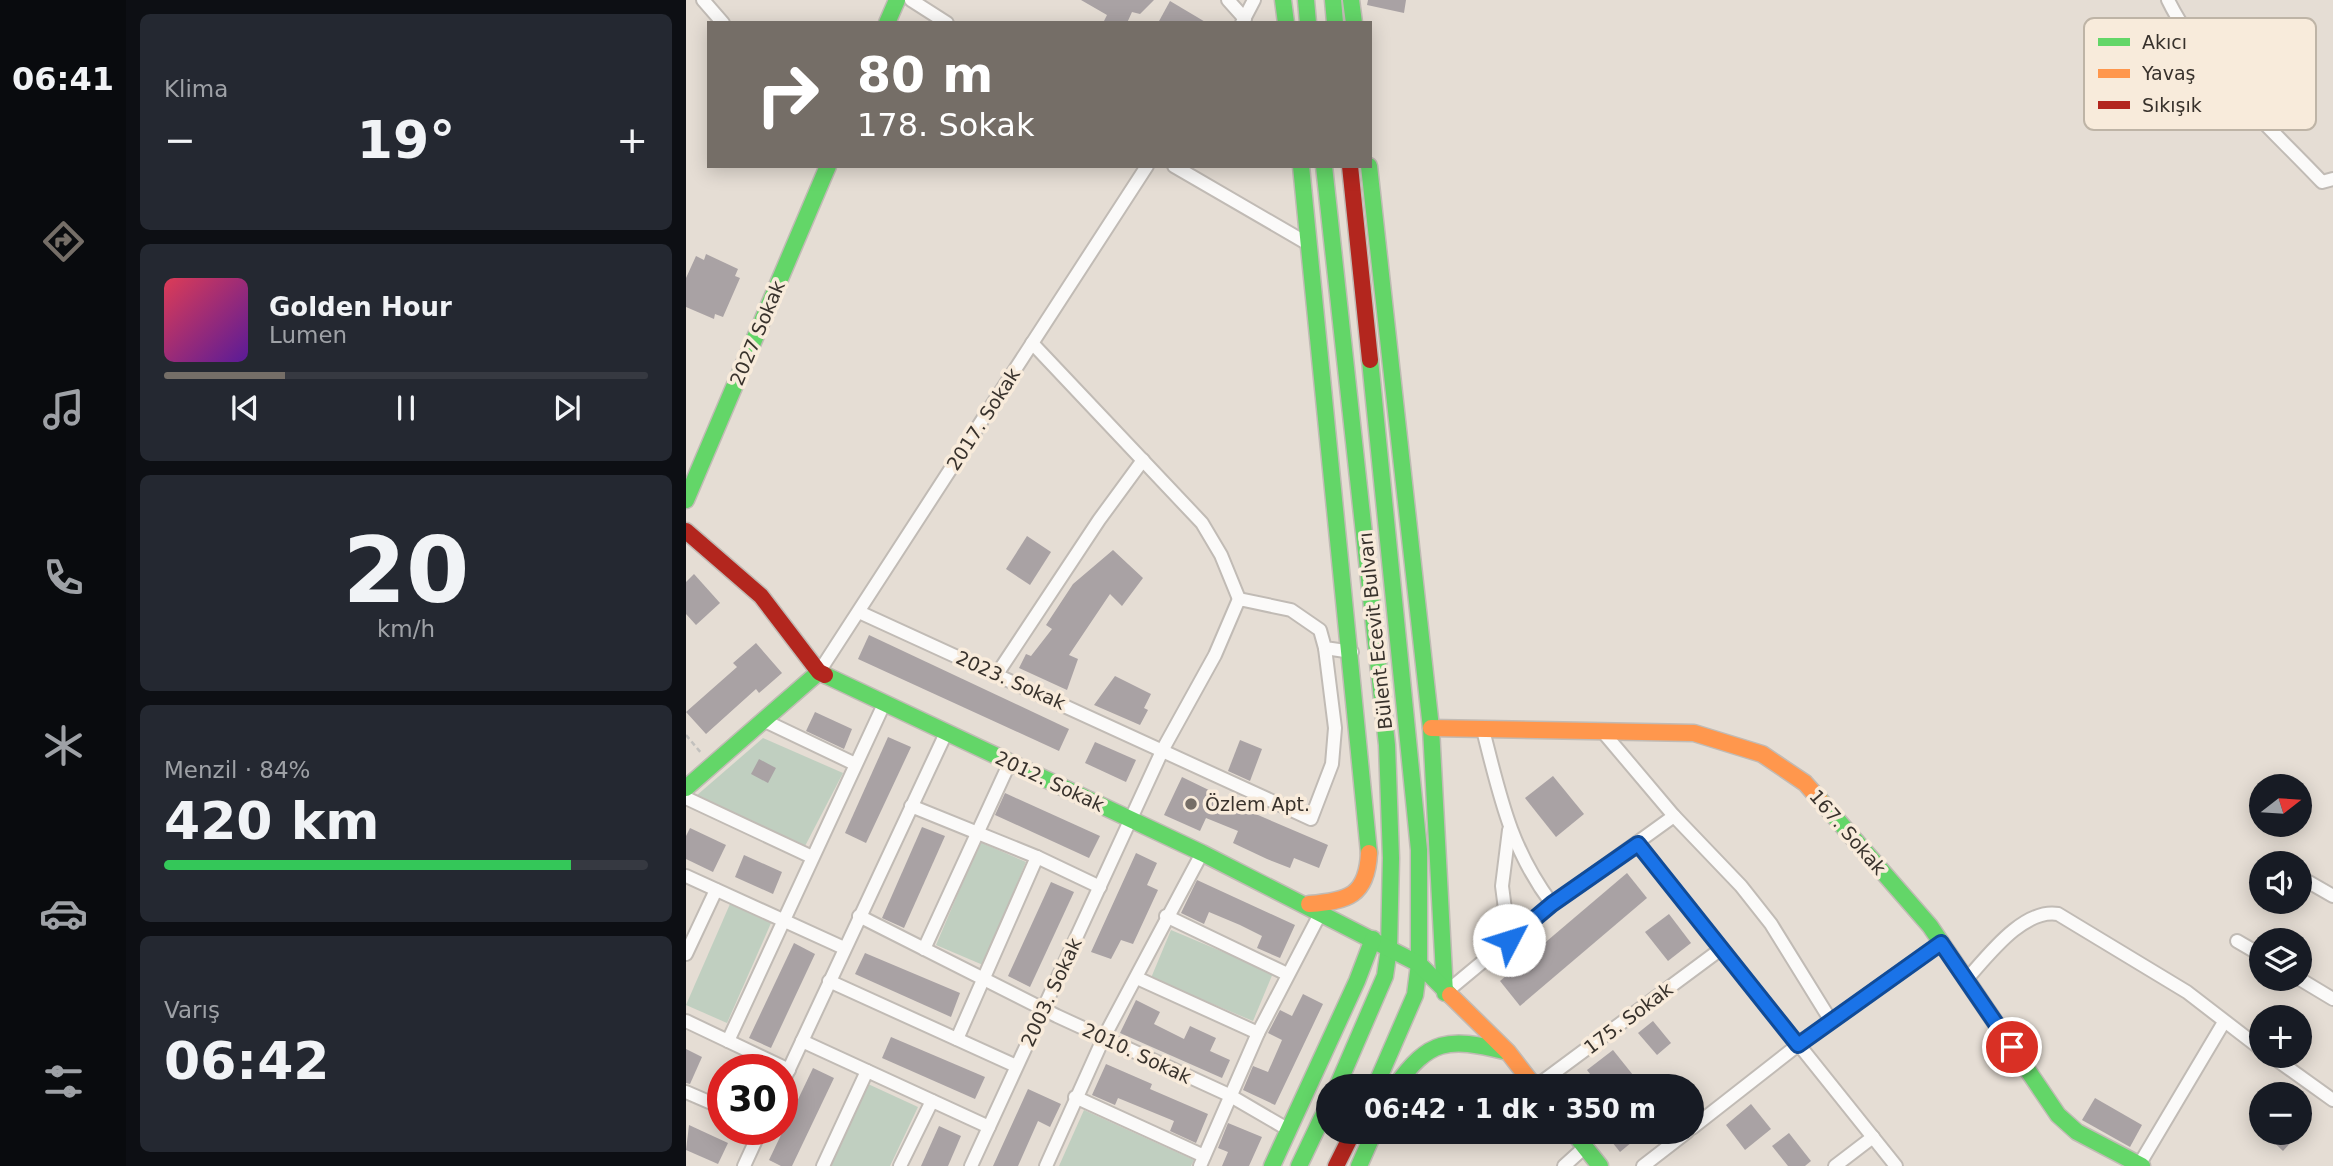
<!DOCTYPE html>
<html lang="tr">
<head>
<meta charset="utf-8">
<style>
  :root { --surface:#171b24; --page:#242831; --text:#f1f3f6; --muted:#9ea1a6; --line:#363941; --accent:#756e67 }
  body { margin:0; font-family:"DejaVu Sans",sans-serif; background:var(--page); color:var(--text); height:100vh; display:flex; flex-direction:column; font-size:26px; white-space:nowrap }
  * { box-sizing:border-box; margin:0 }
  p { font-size:23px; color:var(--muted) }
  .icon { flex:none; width:38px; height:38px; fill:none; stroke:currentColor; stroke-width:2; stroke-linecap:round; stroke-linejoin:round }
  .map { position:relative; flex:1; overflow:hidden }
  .sheet { display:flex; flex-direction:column; gap:14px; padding:14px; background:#0d0f14; width:560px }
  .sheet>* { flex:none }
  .banner { position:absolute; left:21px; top:21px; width:665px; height:147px; border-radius:0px; box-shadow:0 4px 18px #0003; background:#756e67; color:#fff; overflow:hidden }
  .needle { width:46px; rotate:73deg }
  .controls { position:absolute; left:1563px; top:774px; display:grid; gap:14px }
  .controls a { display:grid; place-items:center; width:63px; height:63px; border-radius:50%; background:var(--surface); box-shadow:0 4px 18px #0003; font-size:35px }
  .speed { position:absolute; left:21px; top:1054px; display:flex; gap:14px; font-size:35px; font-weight:700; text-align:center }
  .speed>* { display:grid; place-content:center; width:91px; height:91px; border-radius:50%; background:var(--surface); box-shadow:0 4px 18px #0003; line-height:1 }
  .speed .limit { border:10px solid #d22; background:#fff; color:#111 }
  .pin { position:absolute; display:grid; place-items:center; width:60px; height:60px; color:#fff; margin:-30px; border:4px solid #fff; border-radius:50%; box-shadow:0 2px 7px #0007 }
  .me { position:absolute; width:77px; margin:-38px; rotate:50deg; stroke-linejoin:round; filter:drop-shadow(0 0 5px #0008) }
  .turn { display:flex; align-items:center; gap:24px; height:147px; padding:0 35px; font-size:32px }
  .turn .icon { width:91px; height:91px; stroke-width:2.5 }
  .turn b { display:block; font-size:49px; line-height:60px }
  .big { font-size:52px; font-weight:700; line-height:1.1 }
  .sheet .widget { flex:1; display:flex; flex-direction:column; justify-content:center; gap:10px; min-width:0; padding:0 24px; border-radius:10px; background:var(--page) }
  .sheet .dial { align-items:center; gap:0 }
  .dial b { font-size:91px; line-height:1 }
  .song { display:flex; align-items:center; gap:21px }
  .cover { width:84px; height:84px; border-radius:10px; background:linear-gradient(135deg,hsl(350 70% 55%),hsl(270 70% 35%)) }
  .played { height:7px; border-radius:4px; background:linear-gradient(90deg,var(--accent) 25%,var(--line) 25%) }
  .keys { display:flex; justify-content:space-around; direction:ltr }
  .heat { display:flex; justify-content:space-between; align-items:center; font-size:38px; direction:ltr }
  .charge { height:10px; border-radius:5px; background:linear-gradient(90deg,#34c759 84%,var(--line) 0) }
  .trip { position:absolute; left:630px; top:1074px; width:388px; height:70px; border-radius:35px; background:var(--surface); box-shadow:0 4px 18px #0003; font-weight:700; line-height:70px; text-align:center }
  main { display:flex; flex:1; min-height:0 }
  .dock { display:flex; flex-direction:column; width:126px; justify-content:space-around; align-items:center; background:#090b0e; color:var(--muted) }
  .dock .icon { width:49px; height:49px }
  .dock .on { color:var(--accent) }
  .dock b { font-size:32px; color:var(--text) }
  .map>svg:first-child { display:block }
  .green { fill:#c0cfc0 }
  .building { fill:#a9a2a4 }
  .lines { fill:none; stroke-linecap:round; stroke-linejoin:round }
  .street-casing { stroke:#c1bbb5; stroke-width:16 }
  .fast-casing { stroke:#c1bbb5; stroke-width:19 }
  .slow-casing { stroke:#c1bbb5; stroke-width:19 }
  .jam-casing { stroke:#c1bbb5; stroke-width:19 }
  .path { stroke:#c2c0bd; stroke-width:2.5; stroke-dasharray:5 3.5; stroke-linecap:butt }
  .street { stroke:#fbfaf9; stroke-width:12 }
  .fast { stroke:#63d668; stroke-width:16 }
  .slow { stroke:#ff974d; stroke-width:16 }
  .jam { stroke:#b3261e; stroke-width:16 }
  .route-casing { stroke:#114b97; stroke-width:18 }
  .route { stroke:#1a73e8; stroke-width:12 }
  .poi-dot { fill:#756e67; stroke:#f8ebdb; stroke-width:2.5 }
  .labels { text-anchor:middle; stroke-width:7; stroke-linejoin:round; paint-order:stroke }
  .street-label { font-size:19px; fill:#38322c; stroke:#f8ebdb }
  .poi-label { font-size:19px; fill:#38322c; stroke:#f8ebdb; text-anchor:start }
  .key { fill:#f8ebdb; stroke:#beb4a6; stroke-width:2 }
  .key-label { font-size:19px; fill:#38322c }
</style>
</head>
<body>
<main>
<nav class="dock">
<b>06:41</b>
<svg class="icon on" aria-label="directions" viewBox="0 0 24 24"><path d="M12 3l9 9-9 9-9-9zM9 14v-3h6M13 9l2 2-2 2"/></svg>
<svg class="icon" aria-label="music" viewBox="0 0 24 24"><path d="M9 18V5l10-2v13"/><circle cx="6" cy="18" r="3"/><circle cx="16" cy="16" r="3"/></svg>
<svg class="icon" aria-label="phone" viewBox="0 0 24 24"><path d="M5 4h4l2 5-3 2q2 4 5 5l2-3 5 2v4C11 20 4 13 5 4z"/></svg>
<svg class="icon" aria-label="climate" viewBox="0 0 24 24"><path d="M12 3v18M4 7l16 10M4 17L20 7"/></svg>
<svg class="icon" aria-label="car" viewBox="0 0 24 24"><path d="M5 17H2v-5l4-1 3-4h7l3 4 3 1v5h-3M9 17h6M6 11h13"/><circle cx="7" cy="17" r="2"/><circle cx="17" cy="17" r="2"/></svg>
<svg class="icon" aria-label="filters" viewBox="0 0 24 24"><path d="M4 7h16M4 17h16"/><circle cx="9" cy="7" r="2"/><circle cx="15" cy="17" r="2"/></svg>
</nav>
<section class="sheet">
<div class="widget"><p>Klima</p>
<div class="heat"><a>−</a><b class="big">19°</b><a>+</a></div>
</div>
<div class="widget">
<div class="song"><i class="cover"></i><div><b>Golden Hour</b><p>Lumen</p></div></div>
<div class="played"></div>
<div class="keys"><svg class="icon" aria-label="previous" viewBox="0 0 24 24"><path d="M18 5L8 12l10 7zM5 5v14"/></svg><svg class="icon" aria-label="pause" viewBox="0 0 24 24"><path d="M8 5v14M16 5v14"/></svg><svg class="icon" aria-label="next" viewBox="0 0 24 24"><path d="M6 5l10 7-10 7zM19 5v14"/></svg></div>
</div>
<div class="widget dial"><b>20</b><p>km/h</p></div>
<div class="widget"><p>Menzil · 84%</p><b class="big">420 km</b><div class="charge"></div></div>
<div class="widget"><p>Varış</p><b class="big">06:42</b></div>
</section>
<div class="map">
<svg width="1647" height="1166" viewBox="0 0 1647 1166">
  <rect width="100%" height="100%" fill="#e5ddd4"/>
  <g class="green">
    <polygon points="77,738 157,773 118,848 10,796"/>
    <polygon points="294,842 340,862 297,965 250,945"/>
    <polygon points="44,904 85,923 41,1023 0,1005"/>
    <polygon points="485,930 587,973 567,1021 465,978"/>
    <polygon points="182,1084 232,1107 204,1166 145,1166"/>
    <polygon points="398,1110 508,1160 505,1166 373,1166"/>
  </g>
  <g class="building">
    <polygon points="395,0 468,0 454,14 446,12 441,23 417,23 421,15"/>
    <polygon points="682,0 720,0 718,13 681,5"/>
    <polygon points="484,1 521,23 472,23"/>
    <polygon points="20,254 52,269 49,276 54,278 37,317 29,314 28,319 0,307 0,278 10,256 18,260"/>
    <polygon points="341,536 365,552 344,585 320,569"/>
    <polygon points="427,550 457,578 436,606 424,594 383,655 392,659 381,690 333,668 340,654 345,656 366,629 360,625 387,584"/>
    <polygon points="8,574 34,603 10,625 0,614 0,582"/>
    <polygon points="183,635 383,729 373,751 172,659"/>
    <polygon points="70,643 96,673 73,693 70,689 20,734 0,712 51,667 47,663"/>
    <polygon points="429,676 465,694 458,708 462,710 454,725 408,705"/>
    <polygon points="129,712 166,729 158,749 120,731"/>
    <polygon points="202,737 225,747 180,843 159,833"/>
    <polygon points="554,740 576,749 564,781 542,771"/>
    <polygon points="409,742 450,760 440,782 399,763"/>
    <polygon points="73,759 90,768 82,783 65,774"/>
    <polygon points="867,776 898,814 870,837 839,798"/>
    <polygon points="496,777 531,794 530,797 642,845 633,868 608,858 604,868 581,859 547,843 552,831 520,818 514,831 478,815"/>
    <polygon points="319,793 414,836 403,858 309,815"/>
    <polygon points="236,827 259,836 218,928 196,918"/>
    <polygon points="4,828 40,845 27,872 0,859 0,836"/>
    <polygon points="450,853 471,863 461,885 472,890 447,944 435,940 425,959 405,952"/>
    <polygon points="58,855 96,872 87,894 49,877"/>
    <polygon points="941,873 961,898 834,1006 814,981"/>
    <polygon points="511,880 609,925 594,958 571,948 576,936 554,925 523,912 518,924 495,913"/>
    <polygon points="365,882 388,892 344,987 322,976"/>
    <polygon points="983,914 1005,943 982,961 959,932"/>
    <polygon points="108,943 129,954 85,1048 63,1038"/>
    <polygon points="179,953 274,993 265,1017 169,974"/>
    <polygon points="617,994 637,1004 589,1105 557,1090 567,1066 582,1072 596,1040 582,1033 594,1010 606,1016"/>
    <polygon points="450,1000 474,1012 468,1024 498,1039 504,1026 530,1038 524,1051 544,1060 536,1078 434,1033"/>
    <polygon points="967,1021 985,1043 971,1055 952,1033"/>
    <polygon points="205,1037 299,1077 289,1099 196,1058"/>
    <polygon points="0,1049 16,1057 4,1084 0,1083"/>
    <polygon points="927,1050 951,1080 942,1087 914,1087 901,1070"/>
    <polygon points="420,1064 466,1084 464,1089 522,1114 510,1143 484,1131 488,1121 432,1098 429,1105 406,1095"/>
    <polygon points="127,1068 148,1078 106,1166 95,1166 83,1160"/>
    <polygon points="342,1089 375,1104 364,1127 352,1121 332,1166 307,1166"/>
    <polygon points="1409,1098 1456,1125 1444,1147 1396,1120"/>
    <polygon points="1065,1104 1085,1129 1059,1150 1040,1125"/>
    <polygon points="542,1123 576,1137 563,1166 536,1166 542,1152 532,1148"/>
    <polygon points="3,1125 42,1143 32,1164 0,1150"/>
    <polygon points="253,1126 275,1136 262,1166 235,1166"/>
    <polygon points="918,1132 958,1132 934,1152"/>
    <polygon points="1577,1132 1614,1132 1597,1151"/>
    <polygon points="1103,1133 1125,1161 1119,1166 1102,1166 1086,1146"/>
  </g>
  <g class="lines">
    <defs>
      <g id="street">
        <polyline points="17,0 37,23"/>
        <polyline points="225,0 261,23"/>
        <polyline points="542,0 559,19"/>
        <path d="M1482 0C1514 66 1585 128 1636 182L1647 179"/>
        <polyline points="556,23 568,0"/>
        <polyline points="488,166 624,245"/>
        <polyline points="346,343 516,523 535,555 553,599"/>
        <polyline points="173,612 625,819 646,764 649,728 639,648"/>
        <polyline points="133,672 461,166"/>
        <polyline points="311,674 413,520 457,460"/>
        <polyline points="79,721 169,764"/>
        <path d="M797 730C814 796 824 848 866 904"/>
        <polyline points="917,732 988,816 1055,886 1085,924 1145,1021"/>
        <polyline points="0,798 126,857"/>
        <polyline points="225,806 351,857 414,887"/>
        <polyline points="823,830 816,886 823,940"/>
        <polyline points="952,844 1210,1166"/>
        <polyline points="0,876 158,948"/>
        <polyline points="1614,877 1647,896"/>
        <polyline points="173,916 371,1016 543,1095 603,1130"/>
        <polyline points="480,916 601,974"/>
        <polyline points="1551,941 1575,955"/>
        <polyline points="238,949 324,762"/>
        <polyline points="0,954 30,890"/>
        <polyline points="451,978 572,1033"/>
        <polyline points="1612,978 1647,999"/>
        <path d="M1280 980C1301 957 1337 908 1372 914L1501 992 1575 1049"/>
        <polyline points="143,981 330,1066"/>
        <polyline points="759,993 866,904 988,816"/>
        <polyline points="0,1021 103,1070"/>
        <polyline points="271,1039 351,857"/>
        <polyline points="42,1041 198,704"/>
        <polyline points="116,1041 303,1127"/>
        <polyline points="1584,1055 1647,1100"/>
        <polyline points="96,1084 260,733"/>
        <polyline points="849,1087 1035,949"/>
        <polyline points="0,1092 37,1108"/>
        <polyline points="389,1097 518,1156"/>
        <polyline points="1006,1128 1112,1045 1255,942"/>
        <polyline points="1453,1165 1538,1022"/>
        <polyline points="58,1166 75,1129"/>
        <polyline points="137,1166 181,1071"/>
        <polyline points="214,1166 246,1101"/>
        <polyline points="285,1166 477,749 529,655 553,599 605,610 634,630 639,648 666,652"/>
        <polyline points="360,1166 418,1037 516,853"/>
        <polyline points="514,1166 572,1033 635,912"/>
        <polyline points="878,1166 899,1147"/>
        <polyline points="957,1166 1001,1132"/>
        <polyline points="1149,1166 1187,1137"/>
      </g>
      <g id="fast">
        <polyline points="597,0 600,23"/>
        <polyline points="620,0 622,23"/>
        <polyline points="647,0 649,23"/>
        <polyline points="665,0 668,23"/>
        <polyline points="201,23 211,0"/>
        <polyline points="615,166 683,853"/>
        <polyline points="638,166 701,745 705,858 703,948 699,976 651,1087"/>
        <polyline points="683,166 745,728 759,993"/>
        <polyline points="684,360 733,850 733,964 729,995 689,1087"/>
        <polyline points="0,500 142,166"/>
        <polyline points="139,675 516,853 733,964 764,995"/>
        <polyline points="0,788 133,672"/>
        <polyline points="1134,800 1244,926 1372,1115 1391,1132 1456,1166"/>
        <path d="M709 1087C743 1039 762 1037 818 1051"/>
        <polyline points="887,1132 914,1166"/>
        <polyline points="586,1166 671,981 687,939"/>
        <polyline points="613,1166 642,1105"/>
        <polyline points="673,1166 688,1132"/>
      </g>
      <g id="slow">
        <polyline points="745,728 1008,733 1076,754 1119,783 1134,800"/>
        <path d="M623 904C662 901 681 896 683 853"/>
        <polyline points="764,995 822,1052 849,1087"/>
      </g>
      <g id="jam">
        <polyline points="664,166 684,360"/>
        <polyline points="0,531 75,596 133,672 139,675"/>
        <polyline points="650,1166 667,1132"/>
      </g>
    </defs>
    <use href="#street" class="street-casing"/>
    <use href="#fast" class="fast-casing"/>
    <use href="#slow" class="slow-casing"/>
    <use href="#jam" class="jam-casing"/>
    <polyline class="path" points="0,735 16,754"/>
    <use href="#street" class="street"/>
    <use href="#fast" class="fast"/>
    <use href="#slow" class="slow"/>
    <use href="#jam" class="jam"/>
  </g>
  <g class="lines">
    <defs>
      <polyline id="route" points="823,940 866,904 952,844 1112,1045 1255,943 1326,1047"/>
    </defs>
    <use href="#route" class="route-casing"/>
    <use href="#route" class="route"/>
  </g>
  <circle class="poi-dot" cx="505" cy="804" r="7"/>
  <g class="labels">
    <g class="street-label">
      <text transform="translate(71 333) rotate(-67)" y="7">2027 Sokak</text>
      <text transform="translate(297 419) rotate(-57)" y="7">2017. Sokak</text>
      <text transform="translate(689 631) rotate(-96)" y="7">Bülent Ecevit Bulvarı</text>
      <text transform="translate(325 680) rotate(24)" y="7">2023. Sokak</text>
      <text transform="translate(364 781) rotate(25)" y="7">2012. Sokak</text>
      <text transform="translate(1162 832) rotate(49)" y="7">167. Sokak</text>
      <text transform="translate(365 992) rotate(-65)" y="7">2003. Sokak</text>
      <text transform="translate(942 1018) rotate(-37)" y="7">175. Sokak</text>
      <text transform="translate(451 1053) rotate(25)" y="7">2010. Sokak</text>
    </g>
    <g class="poi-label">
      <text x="519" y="811">Özlem Apt.</text>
    </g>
  </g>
  <rect x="1398" y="18" width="232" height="112" rx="10" class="key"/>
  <rect x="1412" y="38" width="32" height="8" fill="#63d668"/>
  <rect x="1412" y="69" width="32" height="9" fill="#ff974d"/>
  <rect x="1412" y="101" width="32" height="8" fill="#b3261e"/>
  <g class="key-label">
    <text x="1456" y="49">Akıcı</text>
    <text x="1456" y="80">Yavaş</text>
    <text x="1456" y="112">Sıkışık</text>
  </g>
</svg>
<div class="controls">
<a><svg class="needle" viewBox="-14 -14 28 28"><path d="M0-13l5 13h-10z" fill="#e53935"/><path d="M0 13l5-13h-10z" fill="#9ea1a6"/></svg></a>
<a><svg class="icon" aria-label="sound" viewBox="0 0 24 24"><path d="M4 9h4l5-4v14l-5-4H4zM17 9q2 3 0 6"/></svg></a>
<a><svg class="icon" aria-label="layers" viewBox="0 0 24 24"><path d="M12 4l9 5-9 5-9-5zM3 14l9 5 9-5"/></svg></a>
<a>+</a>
<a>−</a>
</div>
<div class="speed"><div class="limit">30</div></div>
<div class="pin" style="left:1326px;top:1047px;background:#d93025"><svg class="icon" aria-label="arrive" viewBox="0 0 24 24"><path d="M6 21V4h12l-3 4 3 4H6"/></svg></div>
<svg class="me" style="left:823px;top:940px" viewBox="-20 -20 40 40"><circle r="19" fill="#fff"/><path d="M0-13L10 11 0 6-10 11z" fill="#1a73e8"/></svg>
<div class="trip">06:42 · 1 dk · 350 m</div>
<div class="banner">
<div class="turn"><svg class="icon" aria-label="right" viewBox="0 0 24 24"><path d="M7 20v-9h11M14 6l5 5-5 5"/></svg><div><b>80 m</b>178. Sokak</div></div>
</div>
</div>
</main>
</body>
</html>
